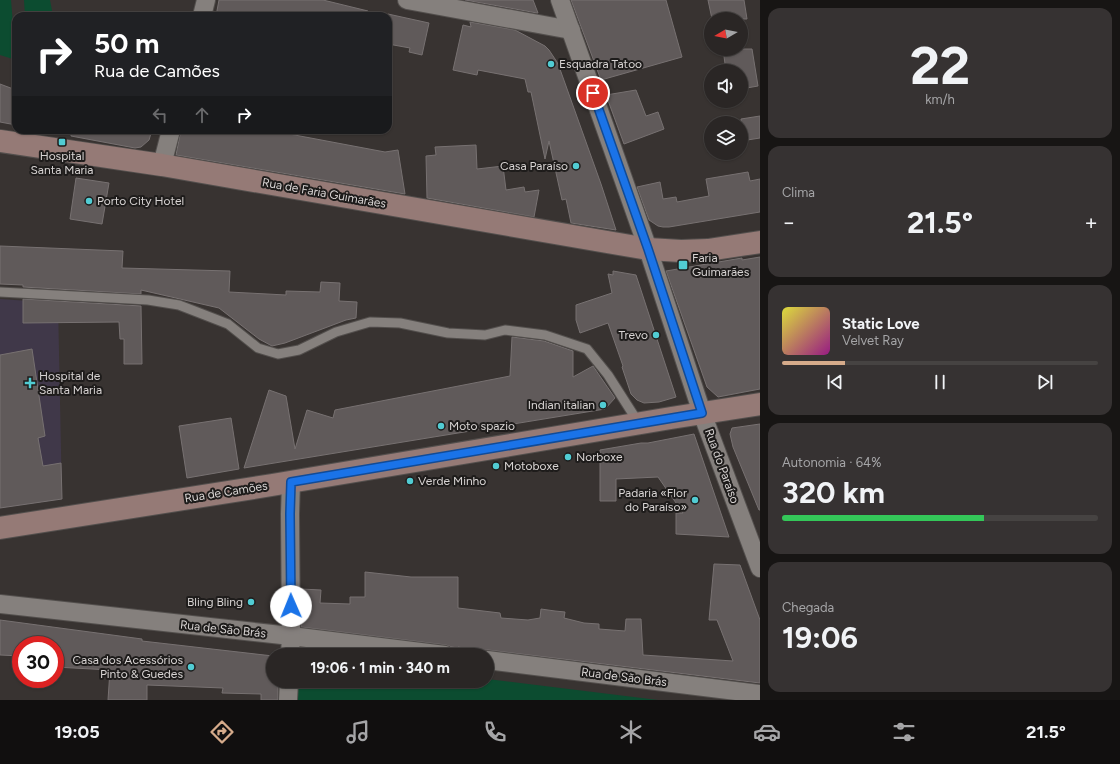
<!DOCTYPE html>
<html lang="pt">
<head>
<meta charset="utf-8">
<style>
  :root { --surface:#2a2625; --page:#363232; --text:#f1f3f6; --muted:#a5a5a7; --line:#464342; --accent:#d6ab8b }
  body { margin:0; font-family:Figtree,sans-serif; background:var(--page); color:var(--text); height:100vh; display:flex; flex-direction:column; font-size:15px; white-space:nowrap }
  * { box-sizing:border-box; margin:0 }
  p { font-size:13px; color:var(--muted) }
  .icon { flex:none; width:22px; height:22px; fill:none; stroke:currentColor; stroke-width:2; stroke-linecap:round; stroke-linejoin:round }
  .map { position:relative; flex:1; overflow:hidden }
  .details { display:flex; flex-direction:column; gap:8px; padding:8px; background:#171514; width:360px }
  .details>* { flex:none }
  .banner { position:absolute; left:12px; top:12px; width:380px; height:122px; border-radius:12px; box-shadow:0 1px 3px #0004,0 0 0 1px var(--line); background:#202124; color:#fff; overflow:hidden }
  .needle { width:26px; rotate:260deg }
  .fabs { position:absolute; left:704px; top:12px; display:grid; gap:8px }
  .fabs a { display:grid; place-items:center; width:44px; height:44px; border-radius:50%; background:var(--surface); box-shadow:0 1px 3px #0004,0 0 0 1px var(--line); font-size:20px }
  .speed { position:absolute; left:12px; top:636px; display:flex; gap:8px; font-size:20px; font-weight:700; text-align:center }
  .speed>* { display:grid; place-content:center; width:52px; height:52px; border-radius:50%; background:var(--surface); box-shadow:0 1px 3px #0004,0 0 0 1px var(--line); line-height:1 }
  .speed .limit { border:6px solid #d22; background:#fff; color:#111 }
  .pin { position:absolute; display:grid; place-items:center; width:34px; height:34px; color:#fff; margin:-17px; border:2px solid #fff; border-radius:50%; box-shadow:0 1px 4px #0007 }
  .me { position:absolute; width:44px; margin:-22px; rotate:359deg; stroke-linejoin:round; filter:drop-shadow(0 0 3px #0008) }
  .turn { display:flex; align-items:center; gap:14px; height:84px; padding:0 16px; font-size:18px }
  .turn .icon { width:52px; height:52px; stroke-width:2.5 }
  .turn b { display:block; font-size:28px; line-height:34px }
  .lanes { display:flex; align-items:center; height:38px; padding:0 16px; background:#0003; justify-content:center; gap:20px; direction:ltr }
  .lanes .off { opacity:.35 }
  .big { font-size:30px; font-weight:700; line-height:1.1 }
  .details .card { flex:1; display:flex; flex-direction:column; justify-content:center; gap:6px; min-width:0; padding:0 14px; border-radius:12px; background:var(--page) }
  .details .dial { align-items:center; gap:0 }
  .dial b { font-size:52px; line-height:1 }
  .song { display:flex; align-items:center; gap:12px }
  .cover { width:48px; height:48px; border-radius:6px; background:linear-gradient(135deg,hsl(60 70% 55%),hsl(310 70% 35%)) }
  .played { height:4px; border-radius:2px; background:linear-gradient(90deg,var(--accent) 20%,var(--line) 20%) }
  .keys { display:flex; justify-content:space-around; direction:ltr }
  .heat { display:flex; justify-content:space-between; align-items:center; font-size:22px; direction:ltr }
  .charge { height:6px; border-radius:3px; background:linear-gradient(90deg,#34c759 64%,var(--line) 0) }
  .trip { position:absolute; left:266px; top:648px; width:228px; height:40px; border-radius:20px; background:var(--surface); box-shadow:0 1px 3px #0004,0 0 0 1px var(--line); font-weight:700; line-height:40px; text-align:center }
  .tabs { display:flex; height:64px; justify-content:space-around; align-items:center; background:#110f0f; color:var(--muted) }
  .tabs .icon { width:28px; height:28px }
  .tabs .on { color:var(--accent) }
  .tabs b { font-size:18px; color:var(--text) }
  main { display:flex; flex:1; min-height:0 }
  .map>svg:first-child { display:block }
  .medical { fill:#403849 }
  .green { fill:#0c4c30 }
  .building { fill:#605a5a; stroke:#777171 }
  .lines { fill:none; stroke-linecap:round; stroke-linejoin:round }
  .service-casing { stroke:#534f4d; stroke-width:11 }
  .minor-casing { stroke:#534f4d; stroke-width:20 }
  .secondary-casing { stroke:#534f4d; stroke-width:24 }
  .service { stroke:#85807d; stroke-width:9 }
  .minor { stroke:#85807d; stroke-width:18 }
  .secondary { stroke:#957a76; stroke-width:22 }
  .route-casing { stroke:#114b97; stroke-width:10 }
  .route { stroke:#1a73e8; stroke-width:7 }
  .poi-dot { fill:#51ccd3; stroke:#1e1c1b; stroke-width:1.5 }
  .labels { text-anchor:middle; stroke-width:4; stroke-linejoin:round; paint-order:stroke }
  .poi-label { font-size:12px; fill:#d8d4d3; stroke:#1e1c1b; text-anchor:start }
  .street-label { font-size:12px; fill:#d8d4d3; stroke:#1e1c1b }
</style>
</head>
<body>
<main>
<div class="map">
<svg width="760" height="700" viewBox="0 0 760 700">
  <rect width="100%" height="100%" fill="#383331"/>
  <polygon class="medical" points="0,299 58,303 62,499 0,508"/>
  <g class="green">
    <polygon points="0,0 11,0 16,60 0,55"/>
    <polygon points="24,0 50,0 53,16 25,16"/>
    <polygon points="487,679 658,700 294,700 295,681 487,681"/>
  </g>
  <g class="building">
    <polygon points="219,0 323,0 368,11 367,16 216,16"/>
    <polygon points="465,0 533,0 538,13 537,13"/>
    <polygon points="571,0 666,0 682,57 601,80"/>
    <polygon points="708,0 744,0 747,19 712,19"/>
    <polygon points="388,14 429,23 422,55 409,52 410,48 388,44"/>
    <polygon points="470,22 515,30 545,46 549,50 557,62 561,72 601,184 616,230 571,223 566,199 562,200 549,141 545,159 531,92 528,92 525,79 478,70 477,75 453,70 463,25 471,27"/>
    <polygon points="723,49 752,49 758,86 741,89 741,71 726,71"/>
    <polygon points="0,84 16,90 16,125 0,122"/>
    <polygon points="636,90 646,116 658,112 664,129 624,144 606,95"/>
    <polygon points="760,116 760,138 741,141 741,119"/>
    <polygon points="71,130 152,130 149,140 141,147 135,148 71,136"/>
    <polygon points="181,130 285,130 284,133 385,152 398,150 405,194 176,155"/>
    <polygon points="476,145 477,169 503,166 506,190 524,187 525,192 539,190 534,217 427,198 426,156 436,155 435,147"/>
    <polygon points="748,172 750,181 760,179 760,212 669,227 663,227 658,226 649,220 637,187 660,182 663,199 676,197 677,202 709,196 706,179"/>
    <polygon points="76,178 109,183 102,224 70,219"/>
    <polygon points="0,246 123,251 122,268 230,271 229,292 286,295 286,291 320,292 321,282 340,283 339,301 357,302 356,318 346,320 285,343 272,346 259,339 219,308 141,290 141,294 23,287 23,285 0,284"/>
    <polygon points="760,257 760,389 718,397 707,387 666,271 742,258 742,260"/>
    <polygon points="613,271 636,275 676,397 659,402 644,403 637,400 631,394 622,367 623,366 608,323 580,333 576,320 576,305 612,293 608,274 613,275"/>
    <polygon points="23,299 141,306 142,364 124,364 124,339 120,339 119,322 23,323"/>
    <polygon points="512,337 544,341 573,351 573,377 593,366 615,398 605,409 244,468 269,390 286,396 295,449 307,410 333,418 335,410 510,376"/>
    <polygon points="32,349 45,436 38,438 43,466 61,463 62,499 0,508 0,355"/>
    <polygon points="231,418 239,469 187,478 179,426"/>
    <polygon points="760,424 760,510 759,510 733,447 730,434 732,428"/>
    <polygon points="694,434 729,537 676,534 676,513 683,513 658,477 616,479 616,501 600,501 600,450 641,443 648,443"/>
    <polygon points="714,564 740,565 760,620 760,683 488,650 481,651 458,647 458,648 452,647 446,645 301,627 301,589 321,590 320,603 350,604 350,597 365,597 365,572 411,577 458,577 458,608 500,613 501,618 528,620 540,618 541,609 555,611 565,612 564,618 584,623 599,624 599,629 625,631 626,619 641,619 643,655 733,661 717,620 709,620"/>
    <polygon points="0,620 142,639 142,641 273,656 273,681 278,681 278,700 261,700 261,694 222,693 223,688 147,685 147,700 108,700 110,670 55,667 55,645 21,645 21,656 0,655"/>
  </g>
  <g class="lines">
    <defs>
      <polyline id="service" points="0,292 148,300 179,305 228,324 258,348 278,354 299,350 336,332 370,322 400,323 448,333 485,335 505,330 545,335 587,349 608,375 638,422"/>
      <g id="minor">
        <polyline points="407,0 571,30"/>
        <polyline points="560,0 648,249 702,413 760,568"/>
        <polyline points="202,16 206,0"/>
        <polyline points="162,165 171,130"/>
        <polyline points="0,604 291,636 445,655"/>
        <polyline points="290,655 291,636 290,514 291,482"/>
        <polyline points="487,660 760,694"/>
        <polyline points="288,700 289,681"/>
      </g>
      <g id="secondary">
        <polyline points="0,141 162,165 648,249 681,251 708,250 760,242"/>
        <polyline points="0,528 272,485 671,418 760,404"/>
      </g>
    </defs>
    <use href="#service" class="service-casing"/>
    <use href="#minor" class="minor-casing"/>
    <use href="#secondary" class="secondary-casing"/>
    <use href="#service" class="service"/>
    <use href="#minor" class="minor"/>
    <use href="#secondary" class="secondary"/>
  </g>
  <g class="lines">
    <defs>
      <polyline id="route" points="291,606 290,514 291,482 702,413 648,249 593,93"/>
    </defs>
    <use href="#route" class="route-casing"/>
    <use href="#route" class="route"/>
  </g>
  <g class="poi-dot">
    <circle cx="551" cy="64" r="4"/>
    <rect x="58" y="138" width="8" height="8" rx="2"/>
    <circle cx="576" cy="166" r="4"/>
    <circle cx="89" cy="201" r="4"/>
    <rect x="678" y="260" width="10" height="10" rx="2"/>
    <circle cx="656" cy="335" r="4"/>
    <path d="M28 377h4v4h4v4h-4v4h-4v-4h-4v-4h4z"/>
    <circle cx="603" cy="405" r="4"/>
    <circle cx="441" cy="426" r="4"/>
    <circle cx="568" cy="457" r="4"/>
    <circle cx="496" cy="466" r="4"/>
    <circle cx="410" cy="481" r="4"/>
    <circle cx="695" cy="500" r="4"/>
    <circle cx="251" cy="602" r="4"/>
    <circle cx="191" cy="667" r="4"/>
  </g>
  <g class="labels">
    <g class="poi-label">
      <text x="559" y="68">Esquadra Tatoo</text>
      <text x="62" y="160" text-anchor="middle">Hospital<tspan x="62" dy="14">Santa Maria</tspan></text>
      <text x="568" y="170" text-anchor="end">Casa Paraíso</text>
      <text x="97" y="205">Porto City Hotel</text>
      <text x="692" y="262">Faria<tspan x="692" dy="14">Guimarães</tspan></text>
      <text x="648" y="339" text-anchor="end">Trevo</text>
      <text x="39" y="380">Hospital de<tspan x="39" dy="14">Santa Maria</tspan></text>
      <text x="595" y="409" text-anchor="end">Indian italian</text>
      <text x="449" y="430">Moto spazio</text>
      <text x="576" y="461">Norboxe</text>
      <text x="504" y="470">Motoboxe</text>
      <text x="418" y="485">Verde Minho</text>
      <text x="687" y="497" text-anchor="end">Padaria «Flor<tspan x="687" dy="14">do Paraíso»</tspan></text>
      <text x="243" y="606" text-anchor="end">Bling Bling</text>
      <text x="183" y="664" text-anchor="end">Casa dos Acessórios<tspan x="183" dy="14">Pinto &amp; Guedes</tspan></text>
    </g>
    <g class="street-label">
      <text transform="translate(324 193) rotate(10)" y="4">Rua de Faria Guimarães</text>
      <text transform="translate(722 466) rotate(70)" y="4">Rua do Paraíso</text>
      <text transform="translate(226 492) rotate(-9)" y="4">Rua de Camões</text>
      <text transform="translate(223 629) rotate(6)" y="4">Rua de São Brás</text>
      <text transform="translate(624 677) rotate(7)" y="4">Rua de São Brás</text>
    </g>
  </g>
</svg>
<div class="fabs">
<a><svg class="needle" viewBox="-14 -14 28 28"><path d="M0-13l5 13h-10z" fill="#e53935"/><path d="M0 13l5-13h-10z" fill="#a5a5a7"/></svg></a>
<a><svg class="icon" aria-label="sound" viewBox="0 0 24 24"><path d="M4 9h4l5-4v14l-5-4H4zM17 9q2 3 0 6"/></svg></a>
<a><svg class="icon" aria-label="layers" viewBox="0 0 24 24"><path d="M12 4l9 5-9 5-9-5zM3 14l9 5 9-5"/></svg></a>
</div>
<div class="speed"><div class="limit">30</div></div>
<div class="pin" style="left:593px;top:93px;background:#d93025"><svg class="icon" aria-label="arrive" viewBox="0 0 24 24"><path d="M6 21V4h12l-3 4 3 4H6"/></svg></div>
<svg class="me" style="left:291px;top:606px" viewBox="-20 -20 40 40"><circle r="19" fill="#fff"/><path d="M0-13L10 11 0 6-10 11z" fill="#1a73e8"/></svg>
<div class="trip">19:06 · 1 min · 340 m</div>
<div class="banner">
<div class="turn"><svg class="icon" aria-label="right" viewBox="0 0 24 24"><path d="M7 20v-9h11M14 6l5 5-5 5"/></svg><div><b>50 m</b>Rua de Camões</div></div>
<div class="lanes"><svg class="icon off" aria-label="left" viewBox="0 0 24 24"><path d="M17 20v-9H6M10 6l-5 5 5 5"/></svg><svg class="icon off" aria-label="ahead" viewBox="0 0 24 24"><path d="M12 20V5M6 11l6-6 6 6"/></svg><svg class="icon" aria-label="right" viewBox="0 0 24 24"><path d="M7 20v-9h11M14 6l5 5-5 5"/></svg></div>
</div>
</div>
<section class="details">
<div class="card dial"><b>22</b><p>km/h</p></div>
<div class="card"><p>Clima</p>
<div class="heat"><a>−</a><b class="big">21.5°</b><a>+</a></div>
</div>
<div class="card">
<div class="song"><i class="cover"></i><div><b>Static Love</b><p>Velvet Ray</p></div></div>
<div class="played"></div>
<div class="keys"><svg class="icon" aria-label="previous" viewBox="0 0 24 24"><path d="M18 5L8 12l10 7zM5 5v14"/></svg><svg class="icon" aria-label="pause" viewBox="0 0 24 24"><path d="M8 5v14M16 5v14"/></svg><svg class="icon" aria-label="next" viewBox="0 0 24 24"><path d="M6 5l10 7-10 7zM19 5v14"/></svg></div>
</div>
<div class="card"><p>Autonomia · 64%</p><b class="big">320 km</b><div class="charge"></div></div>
<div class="card"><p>Chegada</p><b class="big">19:06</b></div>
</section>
</main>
<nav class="tabs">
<b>19:05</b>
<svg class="icon on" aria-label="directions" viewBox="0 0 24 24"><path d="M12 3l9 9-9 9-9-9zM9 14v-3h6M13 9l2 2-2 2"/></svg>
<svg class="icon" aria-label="music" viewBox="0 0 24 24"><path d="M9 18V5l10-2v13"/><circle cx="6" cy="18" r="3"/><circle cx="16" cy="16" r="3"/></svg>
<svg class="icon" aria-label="phone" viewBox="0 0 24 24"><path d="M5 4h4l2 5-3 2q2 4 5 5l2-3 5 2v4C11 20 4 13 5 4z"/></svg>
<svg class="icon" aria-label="climate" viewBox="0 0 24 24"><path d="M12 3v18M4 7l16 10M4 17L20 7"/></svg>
<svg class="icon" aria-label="car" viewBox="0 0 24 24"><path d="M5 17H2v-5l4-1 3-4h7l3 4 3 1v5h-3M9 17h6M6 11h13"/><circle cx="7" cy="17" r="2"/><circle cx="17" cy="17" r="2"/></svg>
<svg class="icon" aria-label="filters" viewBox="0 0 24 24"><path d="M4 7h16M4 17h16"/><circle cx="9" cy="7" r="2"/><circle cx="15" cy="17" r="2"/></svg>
<b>21.5°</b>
</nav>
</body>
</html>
